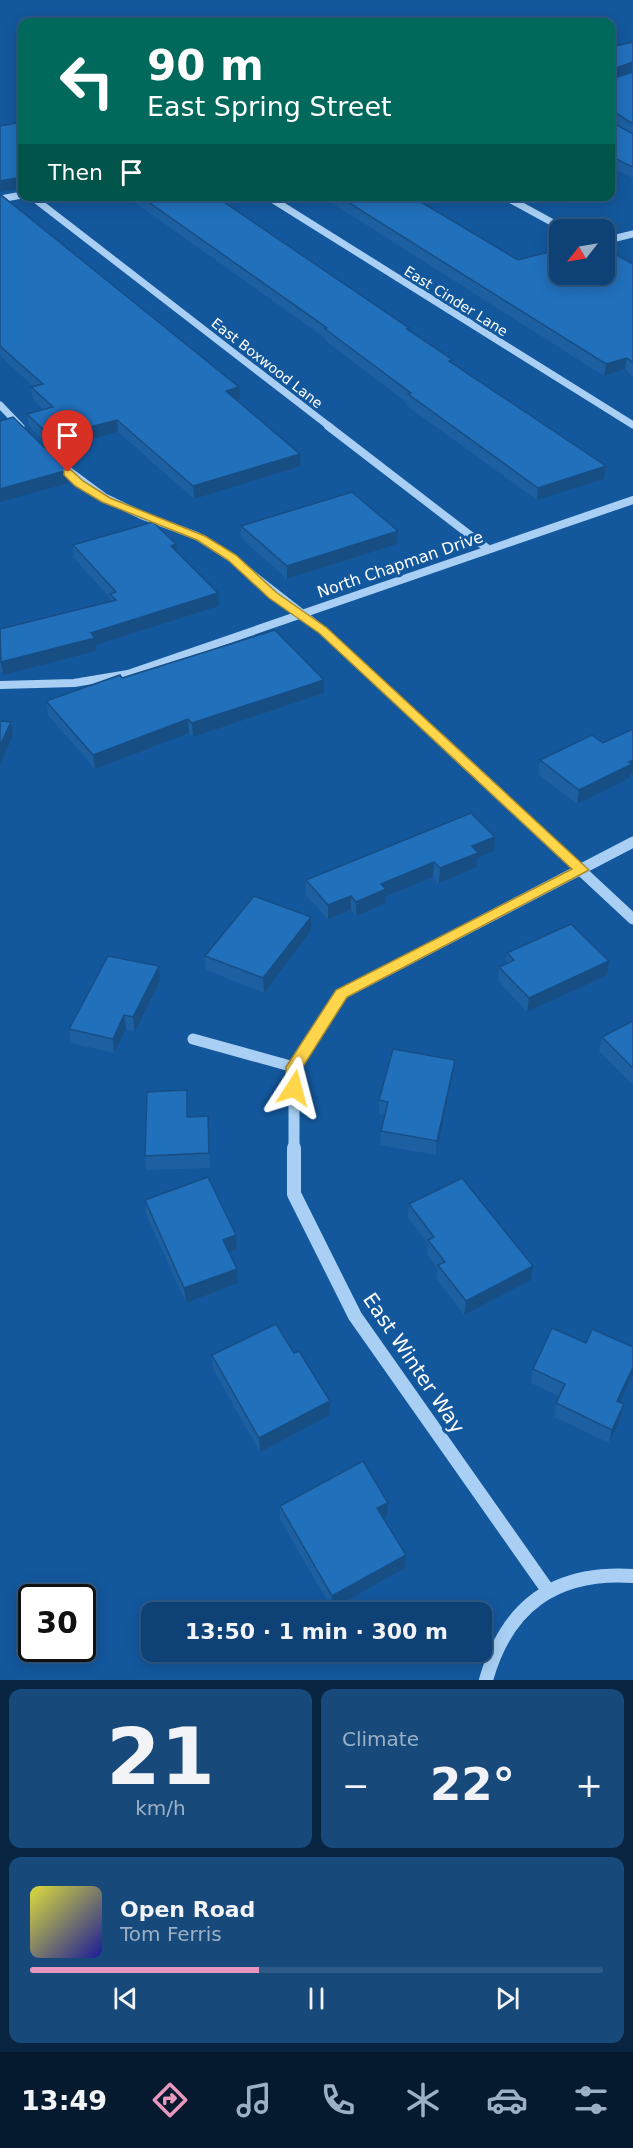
<!DOCTYPE html>
<html lang="en">
<head>
<meta charset="utf-8">
<style>
  :root { --surface:#0e4276; --page:#17497b; --text:#f1f3f6; --muted:#9bb0c5; --line:#2e5b88; --accent:#e797bd }
  body { margin:0; font-family:"DejaVu Sans",sans-serif; background:var(--page); color:var(--text); height:100vh; display:flex; flex-direction:column; font-size:22px; white-space:nowrap }
  * { box-sizing:border-box; margin:0 }
  p { font-size:20px; color:var(--muted) }
  .icon { flex:none; width:33px; height:33px; fill:none; stroke:currentColor; stroke-width:2; stroke-linecap:round; stroke-linejoin:round }
  .map { position:relative; height:1680px; overflow:hidden }
  .panel { display:flex; flex-direction:column; gap:9px; padding:9px; background:#082441; flex:1 }
  .panel>* { flex:none }
  .hud { position:absolute; left:18px; top:18px; width:597px; height:183px; border-radius:12px; box-shadow:0 3px 15px #0003,0 0 0 2px var(--line); background:#00695c; color:#fff; overflow:hidden }
  .needle { width:39px; rotate:239deg }
  .fabs { position:absolute; left:549px; top:219px; display:grid; gap:12px }
  .fabs a { display:grid; place-items:center; width:66px; height:66px; border-radius:12px; background:var(--surface); box-shadow:0 3px 15px #0003,0 0 0 2px var(--line); font-size:30px }
  .speed { position:absolute; left:18px; top:1584px; display:flex; gap:12px; font-size:30px; font-weight:700; text-align:center }
  .speed>* { display:grid; place-content:center; width:78px; height:78px; border-radius:50%; background:var(--surface); box-shadow:0 3px 15px #0003,0 0 0 2px var(--line); line-height:1 }
  .speed .limit { border:3px solid #111; border-radius:9px; background:#fff; color:#111 }
  .pin { position:absolute; display:grid; place-items:center; width:51px; height:51px; color:#fff; margin:-62px -26px; border-radius:50% 50% 50% 0; rotate:-45deg; box-shadow:0 0 6px #0007 }
  .pin .icon { rotate:45deg }
  .me { position:absolute; width:66px; margin:-33px; rotate:9deg; stroke-linejoin:round; filter:drop-shadow(0 0 4px #0008) }
  .turn { display:flex; align-items:center; gap:21px; height:126px; padding:0 30px; font-size:27px }
  .turn .icon { width:78px; height:78px; stroke-width:2.5 }
  .turn b { display:block; font-size:42px; line-height:51px }
  .then { display:flex; align-items:center; height:57px; padding:0 30px; background:#0003; gap:12px; font-size:22px }
  .big { font-size:45px; font-weight:600; line-height:1.1 }
  .panel .card { flex:1; display:flex; flex-direction:column; justify-content:center; gap:9px; min-width:0; padding:0 21px; border-radius:12px; background:var(--page) }
  .panel .dial { align-items:center; gap:0 }
  .dial b { font-size:78px; line-height:1 }
  .song { display:flex; align-items:center; gap:18px }
  .cover { width:72px; height:72px; border-radius:9px; background:linear-gradient(135deg,hsl(60 70% 55%),hsl(240 70% 35%)) }
  .played { height:6px; border-radius:3px; background:linear-gradient(90deg,var(--accent) 40%,var(--line) 40%) }
  .keys { display:flex; justify-content:space-around; direction:ltr }
  .heat { display:flex; justify-content:space-between; align-items:center; font-size:33px; direction:ltr }
  .panel .tiles { flex:1; display:grid; gap:9px; grid-template-columns:1fr 1fr }
  .card:last-child { grid-column:span 2 }
  .trip { position:absolute; left:141px; top:1602px; width:351px; height:60px; border-radius:12px; background:var(--surface); box-shadow:0 3px 15px #0003,0 0 0 2px var(--line); font-weight:600; line-height:60px; text-align:center }
  .tab-bar { display:flex; height:96px; justify-content:space-around; align-items:center; background:#061a2f; color:var(--muted) }
  .tab-bar .icon { width:42px; height:42px }
  .tab-bar .selected { color:var(--accent) }
  .tab-bar b { font-size:27px; color:var(--text) }
  .map>svg:first-child { display:block }
  .lines { fill:none; stroke-linecap:round; stroke-linejoin:round }
  .minor-far3 { stroke:#a9d0f4; stroke-width:7 }
  .minor-far2 { stroke:#a9d0f4; stroke-width:8 }
  .minor-far1 { stroke:#a9d0f4; stroke-width:11 }
  .minor { stroke:#a9d0f4; stroke-width:14 }
  .wall { fill:#1c60a2; fill-rule:evenodd }
  .shaded-wall { fill:#174e84 }
  .building { fill:#2170bc; stroke:#174e84; stroke-width:1.5 }
  .route { fill:#ffd54a; stroke:#a68a30; stroke-width:1.5 }
  .labels { text-anchor:middle; stroke-width:6; stroke-linejoin:round; paint-order:stroke }
  .far-street-label { font-size:14px; fill:#fff; stroke:#13589d }
  .street-label { font-size:16px; fill:#fff; stroke:#13589d }
  .near-street-label { font-size:20px; fill:#fff; stroke:#13589d }
</style>
</head>
<body>
<div class="map">
<svg width="633" height="1680" viewBox="0 0 633 1680">
  <rect width="100%" height="100%" fill="#13589d"/>
  <g class="lines">
    <g class="minor-far3">
      <polyline points="31,196 330,427"/>
      <polyline points="267,196 633,425"/>
      <polyline points="504,196 566,230"/>
      <polyline points="0,199 22,195"/>
      <polyline points="604,241 633,234"/>
      <polyline points="0,405 21,427"/>
    </g>
    <g class="minor-far2">
      <polyline points="328,426 488,549"/>
      <polyline points="58,463 104,497 141,515 197,536 234,560 323,630 442,741"/>
      <polyline points="0,685 74,683 128,674 633,500"/>
    </g>
    <g class="minor-far1">
      <polyline points="440,739 633,919"/>
      <polyline points="193,1039 294,1067"/>
      <polyline points="294,1067 294,1149"/>
      <polyline points="294,1067 342,994 633,842"/>
    </g>
    <g class="minor">
      <polyline points="294,1148 294,1194 355,1316 547,1589"/>
      <path d="M486 1680C507 1605 556 1571 633 1576"/>
    </g>
  </g>
  <g class="wall">
    <path d="M633 42V72L632 71 611 79H612L633 72V178L610 167V47ZM611 121H612L633 134H632Z"/>
    <polygon points="0,194 240,399 237,400 301,466 194,499 118,432 52,450 29,426 27,414 44,410 33,399 31,387 34,387 0,356"/>
    <polygon points="126,196 215,196 409,328 409,331 453,360 452,363 606,466 604,479 537,500 407,406 407,403 325,340 325,338"/>
    <polygon points="321,196 411,196 518,260 633,264 633,377 625,369 604,376"/>
    <polygon points="241,526 398,531 397,544 287,579 241,538"/>
    <polygon points="73,545 177,551 219,606 96,645 96,651 3,675 0,670 0,629 111,602 110,598 74,558"/>
    <polygon points="122,678 324,693 193,737 189,733 95,769 48,715 46,701"/>
    <polygon points="633,729 633,773 631,774 630,778 577,804 538,774 540,760 603,743"/>
    <polygon points="495,837 494,851 478,858 477,867 439,883 433,877 386,896 386,903 356,916 351,910 328,919 306,895 306,880"/>
    <polygon points="311,917 311,931 264,993 206,970 205,956"/>
    <polygon points="507,953 607,975 527,1012 498,981 499,967 506,964"/>
    <polygon points="160,981 135,1032 126,1029 114,1053 71,1043 69,1029"/>
    <polygon points="633,1021 633,1085 599,1051 602,1037"/>
    <polygon points="453,1074 436,1155 380,1145 381,1131 385,1115 379,1114 379,1100"/>
    <polygon points="187,1090 188,1117 208,1131 210,1168 147,1170 145,1156"/>
    <polygon points="145,1200 236,1235 237,1249 229,1252 237,1269 238,1283 186,1303 146,1214"/>
    <polygon points="409,1204 531,1280 464,1315 437,1279 438,1269 427,1255 428,1244 408,1218"/>
    <polygon points="586,1343 633,1347 633,1374 620,1402 621,1418 609,1443 554,1417 556,1403 559,1396 531,1383 533,1369"/>
    <polygon points="212,1355 330,1415 260,1452 213,1369"/>
    <polygon points="388,1503 387,1516 383,1518 405,1568 332,1609 280,1519 280,1506"/>
  </g>
  <g class="shaded-wall">
    <polygon points="633,62 632,71 610,79 610,70"/>
    <polygon points="613,111 612,121 610,121 610,112"/>
    <polygon points="22,177 22,188 0,192 0,181"/>
    <polygon points="627,358 625,369 604,376 606,364"/>
    <polygon points="239,387 240,399 227,403 226,391"/>
    <polygon points="117,420 118,432 52,450 51,437"/>
    <polygon points="300,454 301,466 194,499 193,486"/>
    <polygon points="606,466 604,479 537,500 538,488"/>
    <polygon points="68,470 69,483 0,502 0,489"/>
    <polygon points="398,531 397,544 287,579 287,566"/>
    <polygon points="176,544 177,557 171,546"/>
    <polygon points="218,593 219,606 96,645 96,651 3,675 1,662"/>
    <polygon points="324,680 324,693 193,737 192,723"/>
    <polygon points="188,719 189,733 95,769 93,755"/>
    <polygon points="11,722 13,735 0,765 0,746"/>
    <polygon points="633,760 633,773 631,774 630,778 577,804 579,790"/>
    <polygon points="495,837 494,851 478,858 477,867 439,883 440,868 472,846"/>
    <polygon points="434,862 433,877 386,896 386,903 356,916 356,902 381,884"/>
    <polygon points="351,896 351,910 328,919 328,905"/>
    <polygon points="311,917 311,931 264,993 263,978"/>
    <polygon points="609,961 607,975 527,1012 529,998"/>
    <polygon points="159,966 160,981 135,1032 133,1017"/>
    <polygon points="124,1015 126,1029 114,1053 113,1039"/>
    <polygon points="455,1060 453,1074 436,1155 437,1141"/>
    <polygon points="236,1235 237,1249 224,1254 223,1240"/>
    <polygon points="533,1266 531,1280 464,1315 466,1301"/>
    <polygon points="237,1269 238,1283 186,1303 184,1288"/>
    <polygon points="633,1367 633,1374 614,1415 617,1401"/>
    <polygon points="330,1401 330,1415 260,1452 259,1438"/>
    <polygon points="624,1404 621,1418 609,1443 612,1430"/>
    <polygon points="388,1503 387,1516 377,1522 377,1508"/>
    <polygon points="406,1555 405,1568 332,1609 332,1596"/>
  </g>
  <g class="building">
    <polygon points="633,42 633,62 610,70 610,47"/>
    <polygon points="633,72 633,124 613,111 610,112 610,79 612,79"/>
    <polygon points="610,121 633,134 633,167 610,156"/>
    <polygon points="22,122 22,177 0,181 0,126"/>
    <polygon points="0,194 239,387 226,391 300,454 193,486 117,420 51,437 27,414 53,407 31,387 43,384 0,346"/>
    <polygon points="140,196 215,196 409,328 407,329 453,360 449,361 606,466 538,488 408,394 411,393 325,329 327,328"/>
    <polygon points="338,196 411,196 518,260 560,249 560,274 604,274 604,248 633,264 633,363 627,358 606,364"/>
    <polygon points="13,417 68,470 0,489 0,421"/>
    <polygon points="352,492 398,531 287,566 241,526"/>
    <polygon points="153,522 176,544 171,546 218,593 91,633 95,638 1,662 0,629 116,600 110,594 116,592 73,545"/>
    <polygon points="275,630 324,680 192,723 188,719 93,755 46,701 120,675 122,678"/>
    <polygon points="0,721 11,722 0,746"/>
    <polygon points="633,729 633,760 629,762 632,764 579,790 540,760 592,735 603,743"/>
    <polygon points="471,813 495,837 472,846 478,853 440,868 434,862 381,884 386,889 356,902 351,896 328,905 306,880"/>
    <polygon points="254,896 311,917 263,978 205,956"/>
    <polygon points="571,924 609,961 529,998 499,967 514,960 507,953"/>
    <polygon points="108,956 159,966 133,1017 124,1015 113,1039 69,1029"/>
    <polygon points="633,1021 633,1068 602,1037"/>
    <polygon points="393,1049 455,1060 437,1141 381,1131 388,1102 379,1100"/>
    <polygon points="187,1090 187,1117 208,1116 209,1153 145,1156 147,1092"/>
    <polygon points="208,1177 236,1235 223,1240 237,1269 184,1288 145,1200"/>
    <polygon points="462,1178 533,1266 466,1301 438,1265 445,1262 428,1240 434,1237 409,1204"/>
    <polygon points="276,1324 294,1353 299,1351 330,1401 259,1438 212,1355"/>
    <polygon points="552,1328 586,1343 592,1329 633,1347 633,1367 617,1401 624,1404 612,1430 556,1403 565,1384 533,1369"/>
    <polygon points="363,1461 388,1503 377,1508 406,1555 332,1596 280,1506"/>
  </g>
  <polygon class="route" points="64,470 71,470 83,481 110,498 205,536 236,555 277,593 327,628 589,870 347,997 302,1068 300,1093 294,1095 286,1088 286,1067 336,990 572,869 319,633 269,598 228,560 197,540 102,502 75,486 64,475"/>
  <g class="labels">
    <g class="far-street-label">
      <text transform="translate(456 301) rotate(32)" y="5">East Cinder Lane</text>
      <text transform="translate(267 363) rotate(38)" y="5">East Boxwood Lane</text>
    </g>
    <g class="street-label">
      <text transform="translate(400 564) rotate(-19)" y="6">North Chapman Drive</text>
    </g>
    <g class="near-street-label">
      <text transform="translate(414 1363) rotate(56)" y="7">East Winter Way</text>
    </g>
  </g>
</svg>
<div class="fabs">
<a><svg class="needle" viewBox="-14 -14 28 28"><path d="M0-13l5 13h-10z" fill="#e53935"/><path d="M0 13l5-13h-10z" fill="#9bb0c5"/></svg></a>
</div>
<div class="speed"><div class="limit">30</div></div>
<div class="pin" style="left:68px;top:472px;background:#d93025"><svg class="icon" aria-label="arrive" viewBox="0 0 24 24"><path d="M6 21V4h12l-3 4 3 4H6"/></svg></div>
<svg class="me" style="left:294px;top:1088px" viewBox="-20 -20 40 40"><path d="M0-17L14 15 0 8-14 15z" fill="#ffd54a" stroke="#fff" stroke-width="4"/></svg>
<div class="trip">13:50 · 1 min · 300 m</div>
<div class="hud">
<div class="turn"><svg class="icon" aria-label="left" viewBox="0 0 24 24"><path d="M17 20v-9H6M10 6l-5 5 5 5"/></svg><div><b>90 m</b>East Spring Street</div></div>
<div class="then">Then<svg class="icon" aria-label="arrive" viewBox="0 0 24 24"><path d="M6 21V4h12l-3 4 3 4H6"/></svg></div>
</div>
</div>
<section class="panel">
<div class="tiles">
<div class="card dial"><b>21</b><p>km/h</p></div>
<div class="card"><p>Climate</p>
<div class="heat"><a>−</a><b class="big">22°</b><a>+</a></div>
</div>
<div class="card">
<div class="song"><i class="cover"></i><div><b>Open Road</b><p>Tom Ferris</p></div></div>
<div class="played"></div>
<div class="keys"><svg class="icon" aria-label="previous" viewBox="0 0 24 24"><path d="M18 5L8 12l10 7zM5 5v14"/></svg><svg class="icon" aria-label="pause" viewBox="0 0 24 24"><path d="M8 5v14M16 5v14"/></svg><svg class="icon" aria-label="next" viewBox="0 0 24 24"><path d="M6 5l10 7-10 7zM19 5v14"/></svg></div>
</div>
</div>
</section>
<nav class="tab-bar">
<b>13:49</b>
<svg class="icon selected" aria-label="directions" viewBox="0 0 24 24"><path d="M12 3l9 9-9 9-9-9zM9 14v-3h6M13 9l2 2-2 2"/></svg>
<svg class="icon" aria-label="music" viewBox="0 0 24 24"><path d="M9 18V5l10-2v13"/><circle cx="6" cy="18" r="3"/><circle cx="16" cy="16" r="3"/></svg>
<svg class="icon" aria-label="phone" viewBox="0 0 24 24"><path d="M5 4h4l2 5-3 2q2 4 5 5l2-3 5 2v4C11 20 4 13 5 4z"/></svg>
<svg class="icon" aria-label="climate" viewBox="0 0 24 24"><path d="M12 3v18M4 7l16 10M4 17L20 7"/></svg>
<svg class="icon" aria-label="car" viewBox="0 0 24 24"><path d="M5 17H2v-5l4-1 3-4h7l3 4 3 1v5h-3M9 17h6M6 11h13"/><circle cx="7" cy="17" r="2"/><circle cx="17" cy="17" r="2"/></svg>
<svg class="icon" aria-label="filters" viewBox="0 0 24 24"><path d="M4 7h16M4 17h16"/><circle cx="9" cy="7" r="2"/><circle cx="15" cy="17" r="2"/></svg>
</nav>
</body>
</html>
